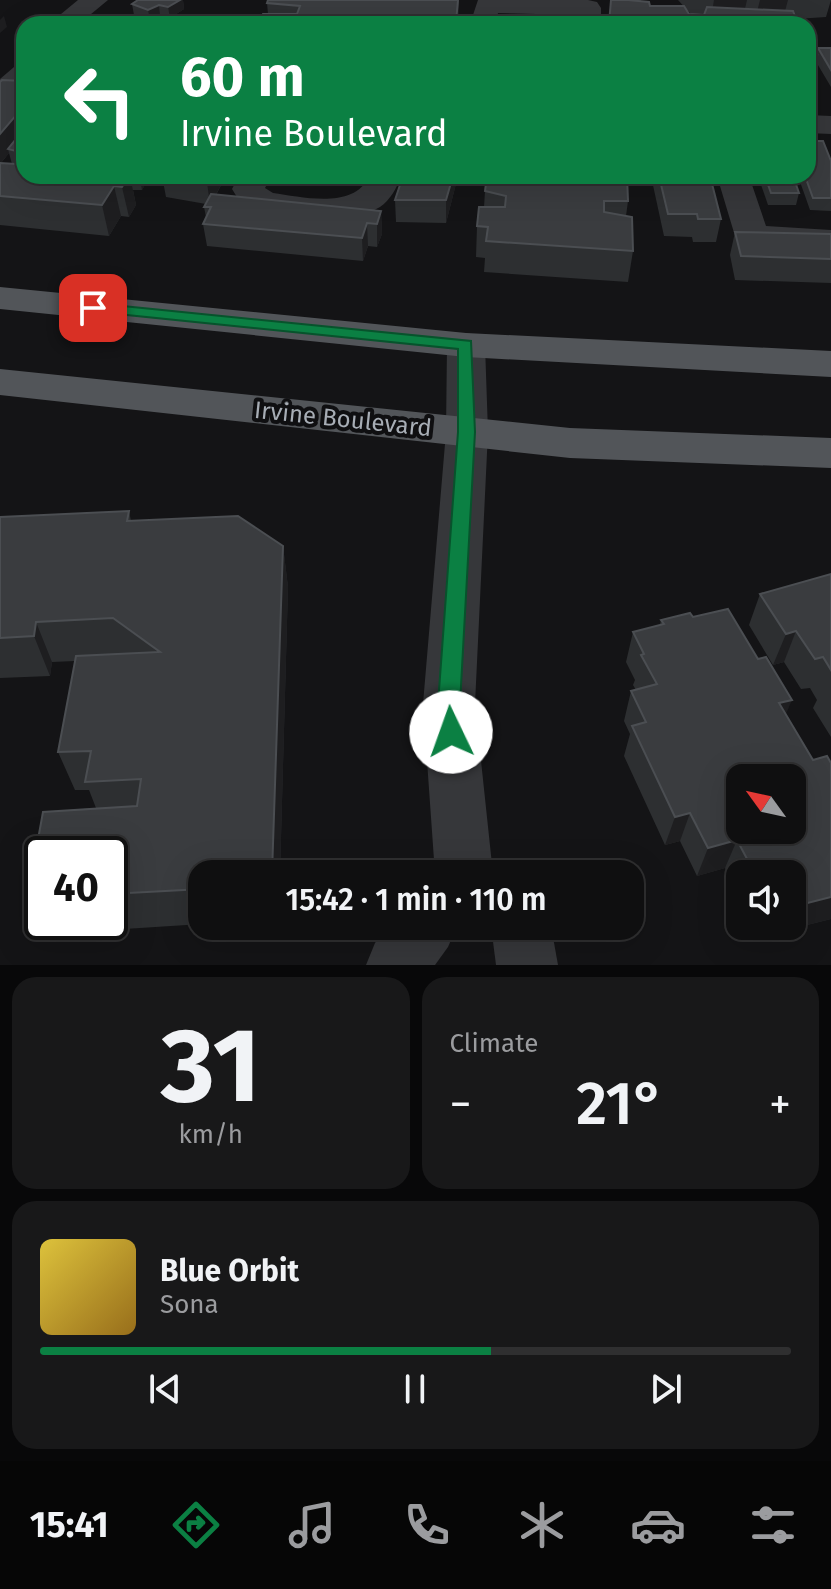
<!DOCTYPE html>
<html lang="en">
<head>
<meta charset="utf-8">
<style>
  :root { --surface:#0f0f10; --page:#181819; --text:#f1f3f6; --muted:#9b9c9f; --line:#2f2f30; --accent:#0b8043 }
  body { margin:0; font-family:"Fira Sans",sans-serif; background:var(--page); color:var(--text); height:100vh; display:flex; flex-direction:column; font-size:30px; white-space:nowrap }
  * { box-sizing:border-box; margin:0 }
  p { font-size:26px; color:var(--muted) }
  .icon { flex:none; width:44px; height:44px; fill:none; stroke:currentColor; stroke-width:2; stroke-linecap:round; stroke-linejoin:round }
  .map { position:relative; height:965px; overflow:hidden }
  .panel { display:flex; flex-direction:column; gap:12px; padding:12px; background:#080809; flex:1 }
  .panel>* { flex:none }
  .top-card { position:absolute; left:16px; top:16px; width:800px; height:168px; border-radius:24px; box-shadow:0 8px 32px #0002,0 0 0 2px var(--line); background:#0b8043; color:#fff; overflow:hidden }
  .needle { width:52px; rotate:303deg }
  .buttons { position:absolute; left:726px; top:764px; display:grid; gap:16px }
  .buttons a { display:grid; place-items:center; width:80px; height:80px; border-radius:16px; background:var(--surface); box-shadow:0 8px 32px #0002,0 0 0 2px var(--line); font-size:40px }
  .speed { position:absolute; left:24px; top:836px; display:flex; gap:16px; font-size:40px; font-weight:700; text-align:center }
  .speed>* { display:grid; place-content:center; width:104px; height:104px; border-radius:50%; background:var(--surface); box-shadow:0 8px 32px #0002,0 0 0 2px var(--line); line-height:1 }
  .speed .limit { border:4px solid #111; border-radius:12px; background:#fff; color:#111 }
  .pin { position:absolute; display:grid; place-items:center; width:68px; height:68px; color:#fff; margin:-34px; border-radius:16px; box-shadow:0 4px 12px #0006 }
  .me { position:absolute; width:88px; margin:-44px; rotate:357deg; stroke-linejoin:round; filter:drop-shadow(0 0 6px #0008) }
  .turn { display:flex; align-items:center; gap:28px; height:168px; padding:0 32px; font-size:36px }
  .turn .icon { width:104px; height:104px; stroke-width:2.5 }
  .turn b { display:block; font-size:56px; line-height:68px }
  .big { font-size:60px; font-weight:600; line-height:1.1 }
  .panel .card { flex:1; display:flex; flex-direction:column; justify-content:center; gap:12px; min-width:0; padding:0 28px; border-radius:24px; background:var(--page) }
  .panel .dial { align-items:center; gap:0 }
  .dial b { font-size:104px; line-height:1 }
  .song { display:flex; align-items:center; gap:24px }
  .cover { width:96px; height:96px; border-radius:12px; background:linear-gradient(135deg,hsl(50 70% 55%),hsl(40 70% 35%)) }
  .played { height:8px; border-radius:4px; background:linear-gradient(90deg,var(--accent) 60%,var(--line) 60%) }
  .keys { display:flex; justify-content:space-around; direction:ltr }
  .heat { display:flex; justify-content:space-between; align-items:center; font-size:44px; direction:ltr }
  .panel .tiles { flex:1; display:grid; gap:12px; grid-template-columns:1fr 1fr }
  .card:last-child { grid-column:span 2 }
  .trip { position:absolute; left:188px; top:860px; width:456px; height:80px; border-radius:24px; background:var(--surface); box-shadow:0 8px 32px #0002,0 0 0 2px var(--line); font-weight:600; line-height:80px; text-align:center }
  .menu { display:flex; height:128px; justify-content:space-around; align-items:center; background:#060606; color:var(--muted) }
  .menu .icon { width:56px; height:56px }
  .menu .on { color:var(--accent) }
  .menu b { font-size:36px; color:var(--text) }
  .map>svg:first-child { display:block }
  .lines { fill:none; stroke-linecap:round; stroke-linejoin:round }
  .minor { fill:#36373a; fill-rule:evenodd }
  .major { fill:#525559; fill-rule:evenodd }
  .wall { fill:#2d2f31; fill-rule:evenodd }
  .shaded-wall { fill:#1e1e20 }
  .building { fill:#3a3c3f; stroke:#4b4e52; stroke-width:2; fill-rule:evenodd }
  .route { fill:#0b8043; stroke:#07532c; stroke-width:2 }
  .labels { text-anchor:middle; stroke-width:8; stroke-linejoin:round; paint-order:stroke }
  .street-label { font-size:24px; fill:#a7adb5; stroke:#0f0f11 }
</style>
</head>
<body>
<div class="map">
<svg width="831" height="965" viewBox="0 0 831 965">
  <rect width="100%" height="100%" fill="#141416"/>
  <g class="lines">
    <g class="minor">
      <polygon points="78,0 108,0 79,24 49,24"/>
      <polygon points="478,0 588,0 597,2 601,8 601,24 575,24 575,15 498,13 496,24 470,24"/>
      <polygon points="24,64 24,88 10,100 0,103 0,79 14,67"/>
      <polygon points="808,115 831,116 831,134 808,133"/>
      <path d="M239 176H271L265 188 273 193C302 197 355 210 369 176H401C397 188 390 200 380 207 352 224 278 220 249 207 241 203 236 196 232 189Z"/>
      <polygon points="717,176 749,176 766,226 831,230 831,250 740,243 735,236"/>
      <polygon points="466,333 480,336 485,345 488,432 475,704 493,874 435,874 423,704 446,432 447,345 452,336"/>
      <polygon points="388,926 457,926 448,947 435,965 366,965 375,943"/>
      <polygon points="491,926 551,926 558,965 496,965"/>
    </g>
    <g class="major">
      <polygon points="0,287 466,333 831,351 831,377 466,357 0,309"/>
      <polygon points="0,369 570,428 831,438 831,468 570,458 0,395"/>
    </g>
  </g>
  <g class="wall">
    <polygon points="138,0 183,0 184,9 170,18 160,16 150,20 134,15 132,4"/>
    <polygon points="268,0 459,0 458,24 258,24 268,14 267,3"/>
    <polygon points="604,0 641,0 641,1 650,6 691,14 678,0 831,0 826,17 796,19 807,24 608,24 611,0"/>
    <polygon points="808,41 817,53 818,48 831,48 831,87 815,60 810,82 808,82"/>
    <path d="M24 81V176H150L142 190H133L136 205 129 217 121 216 109 236 0 225V82ZM9 153 12 164 1 163Z"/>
    <polygon points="831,161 831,211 810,210 798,176 808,176"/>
    <polygon points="162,176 226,176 216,195 381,211 382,234 377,247 368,246 363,261 207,246 203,224 206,217 204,207 206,204 166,197"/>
    <polygon points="321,176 357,176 354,185 322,182"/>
    <polygon points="403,176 458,176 446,223 396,222 395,200"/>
    <polygon points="651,176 710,176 721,219 716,242 693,242 692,237 664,236"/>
    <polygon points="758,176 793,176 799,193 796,205 768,205"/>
    <polygon points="485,191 628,201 626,216 633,251 628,282 484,272 485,258 476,257 477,226 484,207"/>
    <polygon points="735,232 831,234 831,283 735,280 730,255"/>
    <path d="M129 511 131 521 238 516 283 546 288 587 280 874H202V924L47 934 27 900 43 812 96 808 89 790H75L58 752 75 661 52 662 50 676 0 678V517ZM42 854H110V922H42Z"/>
    <polygon points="831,574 831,737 813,708 817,700 810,688 801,689 784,662 773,665 749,625 760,594"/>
    <polygon points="693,617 786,714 813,760 831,763 831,919 759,937 754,926 792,926 792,874 740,874 740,898 725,868 697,876 680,841 665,845 624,756 630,734 624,721 631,691 636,690 633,685 635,680 626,662 633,632 660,625 661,620"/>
  </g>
  <g class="shaded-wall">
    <polygon points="180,0 183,0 184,9 170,18 168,7"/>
    <polygon points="458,0 459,13 458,24 456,24"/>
    <polygon points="714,0 747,0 744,13 710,24"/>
    <polygon points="760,0 788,0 784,15 755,20"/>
    <polygon points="159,5 160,16 150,20 148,10"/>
    <polygon points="4,16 7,27 0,33 0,20"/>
    <polygon points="24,106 24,135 8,149 9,153 0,164 0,134"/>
    <polygon points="130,176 136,205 129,217 122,187"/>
    <polygon points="139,176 150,176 142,190"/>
    <polygon points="210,176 226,176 210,205 207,182"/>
    <polygon points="453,176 458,176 446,223 446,200"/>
    <polygon points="114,186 121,216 109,236 102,205"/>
    <polygon points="381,211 382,234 377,247 377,224"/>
    <polygon points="367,223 368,246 363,261 362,238"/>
    <polygon points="283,546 288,587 280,874 272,874"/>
    <polygon points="36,622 52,662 50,676 34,636"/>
    <polygon points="796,631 784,662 773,665 786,634"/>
    <polygon points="792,700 779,730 779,703"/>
    <polygon points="690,813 680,841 665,845 675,817"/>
    <polygon points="737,840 725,868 697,876 708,848"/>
    <polygon points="831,897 831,919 759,937 765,926 792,926 792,907"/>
  </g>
  <g class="building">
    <polygon points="138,0 180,0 168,7 159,5 148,10 132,4"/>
    <polygon points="268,0 458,0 456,22 454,22 453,24 258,24 263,14 297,14 300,6 267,3"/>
    <polygon points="611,0 628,0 649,2 650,6 684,6 689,14 704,15 707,7 793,11 796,19 805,19 807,24 609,24"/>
    <polygon points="808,41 813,42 817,54 808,53"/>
    <polygon points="818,48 831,48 831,70"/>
    <polygon points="2,80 24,81 24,106 0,134 0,82"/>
    <polygon points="24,129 24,176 129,176 122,187 114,186 102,205 0,196 0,163 16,164 24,153 8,149"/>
    <polygon points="808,141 823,141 831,161 831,198 813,198 805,176 808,176"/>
    <polygon points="172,176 210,176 207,182"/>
    <polygon points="403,176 453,176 446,200 395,200"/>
    <polygon points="487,176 627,176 628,201 604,201 604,212 632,217 633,251 486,241 488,227 477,226 479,207 505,207 506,196 485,191"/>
    <polygon points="659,176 710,176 721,219 698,219 697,214 668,214"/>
    <polygon points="765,176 793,176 799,193 771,193"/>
    <polygon points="211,194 381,211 377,224 367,223 362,238 203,224 211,207 204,207"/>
    <polygon points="735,232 831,234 831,259 741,256"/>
    <polygon points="129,511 127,521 238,516 283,546 272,874 202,874 202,889 110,894 110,854 42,854 42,899 27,900 43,812 137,806 141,779 85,782 91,751 58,752 76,656 160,652 113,618 36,622 34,636 0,638 0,517"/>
    <polygon points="831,574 831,670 823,657 815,659 796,631 786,634 760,594"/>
    <path d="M728 609 758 659 766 657 792 700 779 703 813 760 827 756 831 763V897L792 907V874H755L737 840 708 848 690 813 675 817 632 726 646 722 631 691 657 684 641 655 644 654 633 632 664 624 661 620 690 613 693 617ZM740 778H792V830H740Z"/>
  </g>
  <polygon class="route" points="93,303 471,341 475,432 460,704 462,732 459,739 451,742 444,739 438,704 458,432 458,349 88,311 85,308"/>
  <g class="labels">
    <g class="street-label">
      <text transform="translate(343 419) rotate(6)" y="8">Irvine Boulevard</text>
    </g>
  </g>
</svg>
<div class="buttons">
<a><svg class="needle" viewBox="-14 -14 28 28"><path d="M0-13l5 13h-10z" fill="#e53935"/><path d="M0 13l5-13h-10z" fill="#9b9c9f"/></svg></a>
<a><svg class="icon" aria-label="sound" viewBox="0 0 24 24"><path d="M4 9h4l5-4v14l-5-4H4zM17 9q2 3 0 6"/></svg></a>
</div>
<div class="speed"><div class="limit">40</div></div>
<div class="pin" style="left:93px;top:308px;background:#d93025"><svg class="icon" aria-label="arrive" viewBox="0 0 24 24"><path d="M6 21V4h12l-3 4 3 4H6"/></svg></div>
<svg class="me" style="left:451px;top:732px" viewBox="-20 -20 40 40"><circle r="19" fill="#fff"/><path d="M0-13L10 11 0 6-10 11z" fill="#0b8043"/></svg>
<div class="trip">15:42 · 1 min · 110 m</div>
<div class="top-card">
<div class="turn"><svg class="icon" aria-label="left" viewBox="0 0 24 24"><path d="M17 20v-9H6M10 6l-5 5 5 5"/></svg><div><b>60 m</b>Irvine Boulevard</div></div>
</div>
</div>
<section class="panel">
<div class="tiles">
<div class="card dial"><b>31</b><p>km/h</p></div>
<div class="card"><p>Climate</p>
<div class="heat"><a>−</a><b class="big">21°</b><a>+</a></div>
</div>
<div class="card">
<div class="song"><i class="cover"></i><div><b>Blue Orbit</b><p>Sona</p></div></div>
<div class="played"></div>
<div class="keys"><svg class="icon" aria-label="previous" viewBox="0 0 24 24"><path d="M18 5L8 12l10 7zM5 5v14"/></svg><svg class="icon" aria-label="pause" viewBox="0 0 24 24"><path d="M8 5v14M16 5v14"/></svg><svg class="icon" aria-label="next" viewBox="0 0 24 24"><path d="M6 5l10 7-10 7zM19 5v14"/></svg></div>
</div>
</div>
</section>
<nav class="menu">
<b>15:41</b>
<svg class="icon on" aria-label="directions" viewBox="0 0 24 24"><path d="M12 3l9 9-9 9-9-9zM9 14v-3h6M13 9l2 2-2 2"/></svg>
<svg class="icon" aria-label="music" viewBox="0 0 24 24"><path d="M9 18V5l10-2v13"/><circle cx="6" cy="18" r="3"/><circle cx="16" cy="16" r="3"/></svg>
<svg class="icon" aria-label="phone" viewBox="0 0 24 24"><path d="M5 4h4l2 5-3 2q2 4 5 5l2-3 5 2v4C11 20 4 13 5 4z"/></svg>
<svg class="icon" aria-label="climate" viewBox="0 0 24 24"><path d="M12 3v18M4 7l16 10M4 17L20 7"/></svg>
<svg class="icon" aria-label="car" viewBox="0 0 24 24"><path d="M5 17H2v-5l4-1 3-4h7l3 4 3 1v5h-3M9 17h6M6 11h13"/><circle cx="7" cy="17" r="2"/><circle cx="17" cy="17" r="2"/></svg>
<svg class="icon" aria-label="filters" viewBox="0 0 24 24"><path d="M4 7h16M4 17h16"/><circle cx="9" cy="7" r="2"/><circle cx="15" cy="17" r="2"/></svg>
</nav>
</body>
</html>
